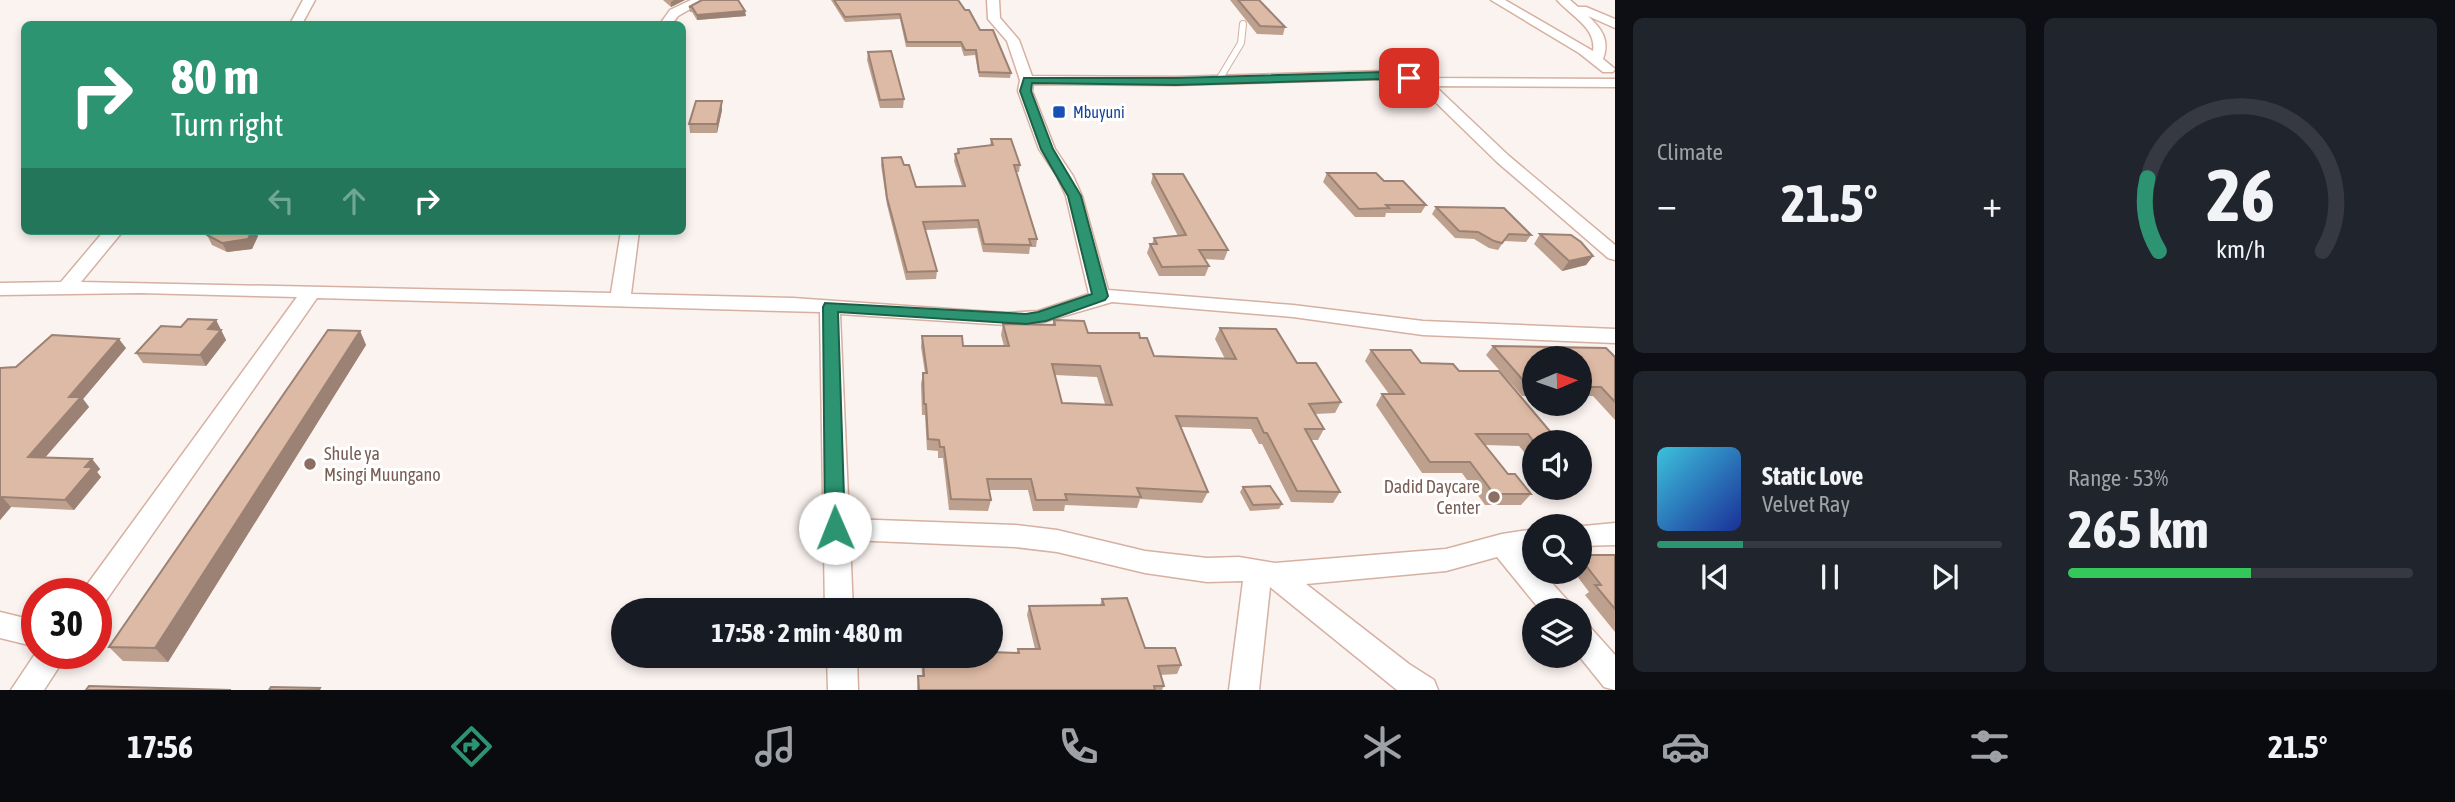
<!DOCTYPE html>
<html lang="en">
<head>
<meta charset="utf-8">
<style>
  :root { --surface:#171b24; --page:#20242c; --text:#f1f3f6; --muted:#9ea1a6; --line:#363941; --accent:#2c9471 }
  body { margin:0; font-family:"Asap Condensed",sans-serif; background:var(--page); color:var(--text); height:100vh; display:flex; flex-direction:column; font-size:26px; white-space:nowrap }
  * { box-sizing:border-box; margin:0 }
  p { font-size:23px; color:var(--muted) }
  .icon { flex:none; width:38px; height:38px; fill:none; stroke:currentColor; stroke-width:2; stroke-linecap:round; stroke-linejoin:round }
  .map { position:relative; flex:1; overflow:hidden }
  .sheet { display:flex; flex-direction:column; gap:18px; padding:18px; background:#0d0f14; width:840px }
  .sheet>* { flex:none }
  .top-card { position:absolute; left:21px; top:21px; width:665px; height:214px; border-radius:10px; box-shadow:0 4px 10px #0003; background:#2c9471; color:#fff; overflow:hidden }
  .needle { width:46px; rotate:88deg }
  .controls { position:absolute; left:1522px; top:346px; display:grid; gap:14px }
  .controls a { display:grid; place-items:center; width:70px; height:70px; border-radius:50%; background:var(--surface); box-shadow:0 4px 10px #0003; font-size:35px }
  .speed { position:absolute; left:21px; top:578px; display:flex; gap:14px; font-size:35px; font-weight:700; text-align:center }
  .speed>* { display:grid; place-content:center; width:91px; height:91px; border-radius:50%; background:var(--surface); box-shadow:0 4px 10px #0003; line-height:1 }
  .speed .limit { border:10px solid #d22; background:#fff; color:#111 }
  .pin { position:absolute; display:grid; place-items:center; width:60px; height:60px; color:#fff; margin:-30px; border-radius:14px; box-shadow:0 4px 10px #0006 }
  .me { position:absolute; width:77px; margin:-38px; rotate:359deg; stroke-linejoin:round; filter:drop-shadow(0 0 5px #0008) }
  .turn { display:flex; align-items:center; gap:24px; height:147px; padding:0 35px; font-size:32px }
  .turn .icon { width:91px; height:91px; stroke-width:2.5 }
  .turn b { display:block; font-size:49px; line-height:60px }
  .lanes { display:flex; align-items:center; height:66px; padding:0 35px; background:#0003; justify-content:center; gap:35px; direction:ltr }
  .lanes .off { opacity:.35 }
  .big { font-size:52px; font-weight:700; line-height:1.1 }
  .sheet .widget { flex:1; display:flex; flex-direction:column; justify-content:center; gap:10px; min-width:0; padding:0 24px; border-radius:10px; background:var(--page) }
  .sheet .dial { align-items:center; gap:0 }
  .dial svg { height:182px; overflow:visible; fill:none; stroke:var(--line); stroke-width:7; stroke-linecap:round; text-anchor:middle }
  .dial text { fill:var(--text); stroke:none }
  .song { display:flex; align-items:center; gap:21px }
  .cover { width:84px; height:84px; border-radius:10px; background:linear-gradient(135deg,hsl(190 70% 55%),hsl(230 70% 35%)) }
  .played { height:7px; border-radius:4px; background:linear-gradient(90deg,var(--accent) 25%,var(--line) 25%) }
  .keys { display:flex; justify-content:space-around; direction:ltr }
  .heat { display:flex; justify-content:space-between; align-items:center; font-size:38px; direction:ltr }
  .charge { height:10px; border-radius:5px; background:linear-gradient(90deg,#34c759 53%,var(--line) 0) }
  .sheet .tiles { flex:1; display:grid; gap:18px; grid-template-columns:repeat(2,1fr) }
  .trip { position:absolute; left:611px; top:598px; width:392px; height:70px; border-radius:35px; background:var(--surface); box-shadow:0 4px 10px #0003; font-weight:700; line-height:70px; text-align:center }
  .tab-bar { display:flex; height:112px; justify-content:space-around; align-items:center; background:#090b0e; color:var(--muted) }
  .tab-bar .icon { width:49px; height:49px }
  .tab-bar .selected { color:var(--accent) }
  .tab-bar b { font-size:32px; color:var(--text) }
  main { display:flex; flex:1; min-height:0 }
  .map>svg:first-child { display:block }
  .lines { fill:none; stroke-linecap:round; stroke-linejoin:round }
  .service-casing { stroke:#d6b0a1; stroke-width:8 }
  .minor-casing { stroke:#d6b0a1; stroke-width:3 }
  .service { stroke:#fff; stroke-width:6 }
  .minor { fill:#fff; fill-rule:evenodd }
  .wall { fill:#bea08e; fill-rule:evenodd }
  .shaded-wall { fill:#9b8274 }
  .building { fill:#ddbaa5; stroke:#9b8274; stroke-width:2; fill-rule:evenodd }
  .route { fill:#2c9471; stroke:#1d6049; stroke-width:2 }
  .transit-dot { fill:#1a4fb4; stroke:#fff; stroke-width:2.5 }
  .education-dot { fill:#8d6e63; stroke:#fff; stroke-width:2.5 }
  .labels { text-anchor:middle; stroke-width:6; stroke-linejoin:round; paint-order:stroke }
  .far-transit-label { font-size:16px; fill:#164399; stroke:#fff; text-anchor:start }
  .education-label { font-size:18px; fill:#785e54; stroke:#fff; text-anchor:start }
</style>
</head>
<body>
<main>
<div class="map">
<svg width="1615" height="690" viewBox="0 0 1615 690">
  <rect width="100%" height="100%" fill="#fbf3ef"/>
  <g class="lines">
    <defs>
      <polyline id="service" points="1220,78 1241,43 1243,24"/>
      <g id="minor">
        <polygon points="303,0 315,0 302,24 290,24"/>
        <polygon points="691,0 706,0 678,16 672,24 660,24 670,10"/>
        <polygon points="987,0 999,0 1000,18 1019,40 1032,76 1176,77 1382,71 1420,78 1615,79 1615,87 1435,86 1509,156 1615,245 1615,260 1608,258 1497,162 1423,90 1406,82 1382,79 1176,85 1033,84 1032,91 1055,149 1073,176 1082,196 1108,290 1293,305 1423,321 1615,329 1615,343 1423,335 1293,317 1112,302 1040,323 1006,325 840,314 849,519 1015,525 1057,530 1145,551 1207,558 1239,557 1275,563 1446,549 1502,534 1535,529 1535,551 1525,552 1535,564 1535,572 1542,572 1569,602 1573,611 1541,611 1497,557 1446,571 1306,584 1409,664 1434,680 1438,690 1397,690 1270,587 1259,690 1229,690 1243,581 1207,582 1145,573 1057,552 1015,547 850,540 853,611 825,611 820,312 317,298 105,602 96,605 96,593 81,593 297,297 140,293 0,295 0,283 61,282 104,231 123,231 81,282 611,293 621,231 639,231 631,294 793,298 1006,313 1038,311 1089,294 1066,196 1057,176 1039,149 1018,91 1020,80 1007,41 988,19"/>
        <path d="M1491 0H1505L1593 51C1597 28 1570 15 1557 0H1570L1578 7H1586L1615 19V28L1588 16C1602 29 1610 40 1603 59L1615 69 1613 72H1603L1579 53Z"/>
        <polygon points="1615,523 1615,545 1580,546 1580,527 1573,527"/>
        <polygon points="0,612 37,621 37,647 0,638"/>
        <polygon points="1580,623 1590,627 1615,655 1615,690 1604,687 1579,656"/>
        <polygon points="37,651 68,653 44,690 11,690"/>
        <polygon points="827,656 857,656 858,690 828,690"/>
      </g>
    </defs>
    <use href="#service" class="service-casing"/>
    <use href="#minor" class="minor-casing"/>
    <use href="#service" class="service"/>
    <use href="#minor" class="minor"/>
  </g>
  <g class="wall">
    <polygon points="663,0 685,0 671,7"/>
    <polygon points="831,0 958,0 1011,73 1010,78 979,77 975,55 964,56 961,47 906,47 900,19 845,22"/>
    <polygon points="1230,0 1259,0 1285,27 1283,35 1257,34"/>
    <polygon points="689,7 746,16 697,20 692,12 690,12"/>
    <polygon points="868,52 904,99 903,108 880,108 867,60"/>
    <polygon points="722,101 722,110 717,133 690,133 689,124"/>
    <polygon points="991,139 1020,165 1019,172 1016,172 1037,239 1036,247 1030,247 1029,254 983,252 977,228 925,230 937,271 936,279 906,280 887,205 881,165 882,158 904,165 916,187 962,186 954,161 955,154 957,154 958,149 990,146"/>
    <polygon points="1327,173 1384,181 1426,205 1421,213 1386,213 1385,217 1355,217 1323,182"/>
    <polygon points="1153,174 1228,250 1224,260 1204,259 1209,266 1205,276 1159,276 1147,253 1150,244 1152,244 1154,238 1178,236 1151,183"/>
    <polygon points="1436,207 1531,235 1526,242 1504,241 1498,250 1489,248 1474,239 1455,238 1432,214"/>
    <polygon points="206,231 255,231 258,236 252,249 227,252 212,245 207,235"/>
    <polygon points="1540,234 1593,256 1586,265 1562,271 1534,244"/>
    <polygon points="216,320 226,340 206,366 143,363 136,353 181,327"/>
    <path d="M1054 320 1088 333 1140 338 1154 356 1225 359 1215 339 1220 328 1297 363 1341 402 1335 413 1315 414 1324 429 1318 440H1311L1340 492 1333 503 1291 502 1262 444H1259L1251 429 1180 427 1208 492 1202 503 1140 499 1137 508 1065 505 1064 511H1033L1028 490H989L991 500 988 511 949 510 943 458H938V451L927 450 925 415H922L921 384 923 373H925L921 347 922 336 963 346H1004L1001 335 1003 324 1052 325ZM1055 375 1097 377 1105 404 1062 403Z"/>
    <polygon points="360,331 366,345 168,662 123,661 109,647"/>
    <polygon points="1493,346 1615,357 1615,420 1593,396 1580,396 1580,359 1535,359 1535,396 1522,396 1486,355"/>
    <polygon points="126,348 83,399 89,407 45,457 92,459 100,469 97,472 101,477 74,510 11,507 0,520 0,368 16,367"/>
    <polygon points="1371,350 1421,363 1459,371 1559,442 1535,443 1535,453 1525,453 1519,446 1485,445 1508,474 1531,494 1521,505 1485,505 1462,473 1422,473 1376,405 1382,394 1389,394 1365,361"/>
    <polygon points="1243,487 1282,504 1279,509 1250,511 1240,492"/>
    <polygon points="1580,555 1615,555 1615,632 1585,595 1589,592 1574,572 1580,572"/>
    <polygon points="1102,599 1145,648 1181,665 1177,674 1160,675 1164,686 1162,690 917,690 918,676 922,676 921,656 990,656 1017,653 1018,649 1035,649 1027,615 1029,606 1100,605"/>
  </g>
  <g class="shaded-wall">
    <polygon points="674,0 685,0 671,7 671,2"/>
    <polygon points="745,11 746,16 697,20 697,15"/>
    <polygon points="722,101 722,110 717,133 717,124"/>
    <polygon points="252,231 255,231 258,236 252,249 227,252 222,243"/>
    <polygon points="1593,256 1586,265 1562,271 1569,261"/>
    <polygon points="216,320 226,340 206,366 200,355 208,329"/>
    <polygon points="360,331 366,345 168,662 155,648"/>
    <polygon points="119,339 126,348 83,399 89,407 37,467 28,457 69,397"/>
    <polygon points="92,459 100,469 97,472 101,477 74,510 65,500 85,467"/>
    <polygon points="2,497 11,507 0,520 0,499"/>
  </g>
  <g class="building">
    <polygon points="702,0 738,0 745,11 697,15 692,7 689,7"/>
    <polygon points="834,0 958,0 965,10 969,10 980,30 993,30 1011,73 979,72 976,50 965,50 961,42 907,42 900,14 845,17"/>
    <polygon points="1238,0 1259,0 1285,27 1260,26"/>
    <polygon points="891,51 904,99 880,100 868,52"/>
    <polygon points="696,101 722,101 717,124 689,124"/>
    <polygon points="991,139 1011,139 1020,165 1014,165 1037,239 1029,239 1031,245 984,244 978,220 923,222 937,271 907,272 887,198 882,158 901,157 904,165 909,165 916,187 965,186 955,154 959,153 958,149 993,145"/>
    <polygon points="1327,173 1376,173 1384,181 1403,181 1426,205 1386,205 1389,208 1359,209"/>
    <polygon points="1153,174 1183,174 1228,250 1199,250 1209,266 1162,267 1150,244 1157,244 1154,238 1186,235"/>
    <polygon points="1436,207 1504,208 1531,235 1509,234 1502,243 1494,241 1478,232 1459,231"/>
    <polygon points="206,231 252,231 248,239 222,243 207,235"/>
    <polygon points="1540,234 1571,235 1581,242 1593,256 1569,261"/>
    <polygon points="188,319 216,320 208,329 221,330 200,355 136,353 161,326 181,327"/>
    <path d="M1054 320 1084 321 1088 333H1139L1140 338H1147L1154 356 1236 359 1220 328 1276 329 1297 363H1316L1341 402 1309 404 1324 429H1305L1340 492 1297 491 1267 433H1264L1257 418 1176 416 1208 492 1137 488 1141 497 1065 494 1067 500H1036L1031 479H987L991 500 951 499 944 447H940L939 440 928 439 926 404H924L923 373H927L922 336H962L963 346H1009L1003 324 1055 325ZM1052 364 1100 366 1112 405 1062 403Z"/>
    <polygon points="328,330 360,331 155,648 109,647"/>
    <polygon points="52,335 119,339 69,397 81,397 28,457 92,459 85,467 93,467 65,500 2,497 0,499 0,368 16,367"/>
    <polygon points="1493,346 1606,348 1615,357 1615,402 1601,387 1580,387 1580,359 1535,359 1535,387 1529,387"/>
    <polygon points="1371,350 1411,350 1421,363 1453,364 1459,371 1499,371 1559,442 1534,442 1528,434 1476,434 1508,474 1515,474 1531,494 1494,494 1470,462 1430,462 1382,394 1404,394"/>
    <polygon points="1270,486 1282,504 1253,505 1243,487"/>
    <polygon points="1580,555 1615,555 1615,609 1595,585 1601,585 1580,558"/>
    <polygon points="1127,598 1145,648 1175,648 1181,665 1158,666 1164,686 1154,686 1155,690 919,690 918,676 924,676 923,656 990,656 990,652 1019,653 1018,649 1040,649 1029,606 1104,605 1102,599"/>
    <polygon points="89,686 231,690 86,690"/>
    <polygon points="271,687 320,688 319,690 269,690"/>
  </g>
  <polygon class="route" points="1382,72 1409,75 1414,78 1409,81 1382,79 1176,85 1032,83 1031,91 1053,149 1081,196 1108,296 1105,300 1046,321 1026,324 838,312 845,528 842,534 835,537 828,534 825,528 823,307 825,303 1026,314 1038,312 1092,294 1068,196 1041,149 1020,91 1024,78 1176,78"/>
  <rect class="transit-dot" x="1052" y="105" width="14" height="14" rx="3.5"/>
  <g class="education-dot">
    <circle cx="310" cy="464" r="7"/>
    <circle cx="1494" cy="497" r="7"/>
  </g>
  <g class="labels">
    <g class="far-transit-label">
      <text x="1073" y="118">Mbuyuni</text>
    </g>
    <g class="education-label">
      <text x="324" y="460">Shule ya<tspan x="324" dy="21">Msingi Muungano</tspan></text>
      <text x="1480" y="493" text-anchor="end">Dadid Daycare<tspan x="1480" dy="21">Center</tspan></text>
    </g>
  </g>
</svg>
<div class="controls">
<a><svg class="needle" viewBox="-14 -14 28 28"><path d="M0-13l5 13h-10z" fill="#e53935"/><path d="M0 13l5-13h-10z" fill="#9ea1a6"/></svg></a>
<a><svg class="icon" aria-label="sound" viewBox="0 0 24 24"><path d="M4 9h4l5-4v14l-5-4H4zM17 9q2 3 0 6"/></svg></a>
<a><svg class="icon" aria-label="search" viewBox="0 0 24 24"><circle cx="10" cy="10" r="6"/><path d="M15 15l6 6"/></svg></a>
<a><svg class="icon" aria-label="layers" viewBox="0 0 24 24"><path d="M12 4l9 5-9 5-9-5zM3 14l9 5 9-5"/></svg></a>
</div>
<div class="speed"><div class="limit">30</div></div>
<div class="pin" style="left:1409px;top:78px;background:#d93025"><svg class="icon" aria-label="arrive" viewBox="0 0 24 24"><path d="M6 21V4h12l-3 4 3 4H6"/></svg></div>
<svg class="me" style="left:835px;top:528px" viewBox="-20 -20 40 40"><circle r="19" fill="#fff"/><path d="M0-13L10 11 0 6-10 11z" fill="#2c9471"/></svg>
<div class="trip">17:58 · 2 min · 480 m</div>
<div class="top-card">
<div class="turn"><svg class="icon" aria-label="right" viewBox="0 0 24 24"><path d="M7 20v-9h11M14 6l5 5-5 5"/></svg><div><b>80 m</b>Turn right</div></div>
<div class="lanes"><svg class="icon off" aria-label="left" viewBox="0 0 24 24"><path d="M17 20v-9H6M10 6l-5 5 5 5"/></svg><svg class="icon off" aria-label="ahead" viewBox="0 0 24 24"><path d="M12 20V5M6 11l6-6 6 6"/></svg><svg class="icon" aria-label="right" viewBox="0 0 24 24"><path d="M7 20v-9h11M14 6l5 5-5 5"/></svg></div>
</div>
</div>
<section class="sheet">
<div class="tiles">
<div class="widget"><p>Climate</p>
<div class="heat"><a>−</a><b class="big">21.5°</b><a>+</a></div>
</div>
<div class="widget dial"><svg viewBox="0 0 100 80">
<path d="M14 69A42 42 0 1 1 86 69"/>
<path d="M14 69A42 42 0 0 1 9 37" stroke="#2c9471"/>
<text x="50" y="56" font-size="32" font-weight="700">26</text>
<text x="50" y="72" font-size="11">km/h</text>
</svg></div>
<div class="widget">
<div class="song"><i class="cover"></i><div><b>Static Love</b><p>Velvet Ray</p></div></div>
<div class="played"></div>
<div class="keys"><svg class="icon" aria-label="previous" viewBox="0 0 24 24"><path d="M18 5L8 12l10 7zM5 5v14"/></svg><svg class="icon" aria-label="pause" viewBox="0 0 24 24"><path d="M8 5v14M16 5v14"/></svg><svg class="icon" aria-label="next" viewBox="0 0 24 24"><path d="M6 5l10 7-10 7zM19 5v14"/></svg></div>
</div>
<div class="widget"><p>Range · 53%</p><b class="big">265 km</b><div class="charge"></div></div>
</div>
</section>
</main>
<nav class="tab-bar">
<b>17:56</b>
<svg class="icon selected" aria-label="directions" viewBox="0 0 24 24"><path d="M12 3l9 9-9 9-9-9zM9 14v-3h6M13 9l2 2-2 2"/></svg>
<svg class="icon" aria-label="music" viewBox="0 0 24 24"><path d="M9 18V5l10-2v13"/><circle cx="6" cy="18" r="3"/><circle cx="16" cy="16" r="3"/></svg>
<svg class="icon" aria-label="phone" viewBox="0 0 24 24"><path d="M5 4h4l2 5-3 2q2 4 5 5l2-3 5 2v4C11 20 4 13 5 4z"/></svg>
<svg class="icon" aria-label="climate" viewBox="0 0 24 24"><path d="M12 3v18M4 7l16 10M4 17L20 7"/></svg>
<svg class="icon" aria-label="car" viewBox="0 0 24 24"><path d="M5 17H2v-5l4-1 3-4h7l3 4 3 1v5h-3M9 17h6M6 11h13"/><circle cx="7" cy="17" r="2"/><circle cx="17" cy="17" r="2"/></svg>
<svg class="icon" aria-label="filters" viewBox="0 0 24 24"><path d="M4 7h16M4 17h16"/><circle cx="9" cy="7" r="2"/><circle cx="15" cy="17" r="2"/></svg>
<b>21.5°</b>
</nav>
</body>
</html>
